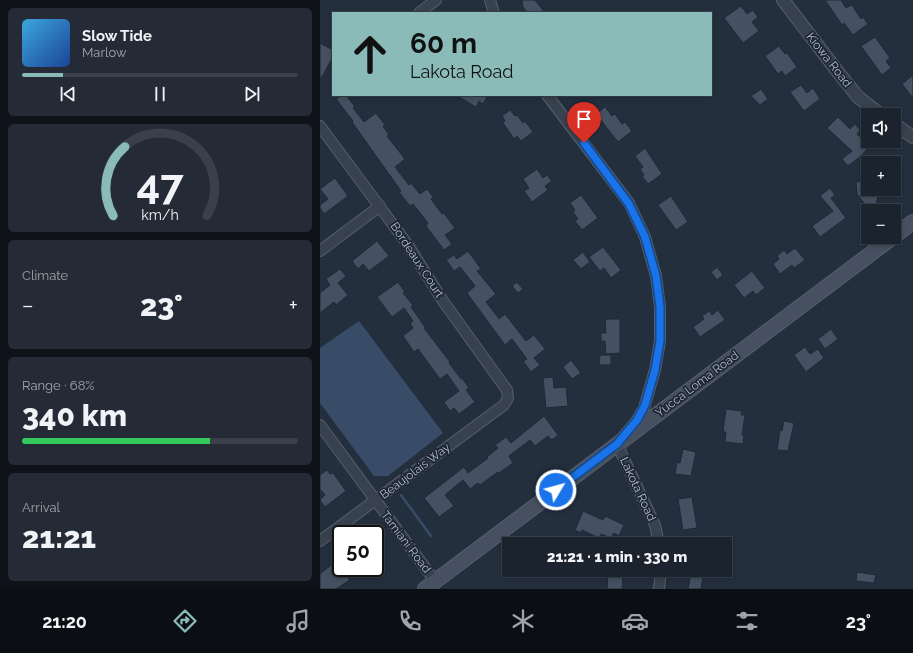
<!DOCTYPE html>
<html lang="en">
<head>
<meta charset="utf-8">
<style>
  :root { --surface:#1b232e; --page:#242b36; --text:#f1f3f6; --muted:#a0a4aa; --line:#39404a; --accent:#8bbbb9 }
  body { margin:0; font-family:Raleway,sans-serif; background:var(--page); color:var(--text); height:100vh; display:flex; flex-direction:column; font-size:15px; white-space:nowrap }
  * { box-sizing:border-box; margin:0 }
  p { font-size:13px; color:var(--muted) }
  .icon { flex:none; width:22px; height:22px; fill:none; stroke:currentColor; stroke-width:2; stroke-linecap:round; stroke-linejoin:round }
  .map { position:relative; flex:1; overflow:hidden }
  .panel { display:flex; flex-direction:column; gap:8px; padding:8px; background:#0f1319; width:320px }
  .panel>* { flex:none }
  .hud { position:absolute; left:12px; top:12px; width:380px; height:84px; border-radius:0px; box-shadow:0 2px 6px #0003,0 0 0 1px var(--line); background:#8bbbb9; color:#111; overflow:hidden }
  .buttons { position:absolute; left:541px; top:108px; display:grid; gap:8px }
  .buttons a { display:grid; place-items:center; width:40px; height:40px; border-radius:0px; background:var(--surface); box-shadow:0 2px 6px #0003,0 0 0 1px var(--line); font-size:20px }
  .speed { position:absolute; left:12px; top:525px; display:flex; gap:8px; font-size:20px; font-weight:700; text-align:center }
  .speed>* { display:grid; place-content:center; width:52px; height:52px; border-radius:50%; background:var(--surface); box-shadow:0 2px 6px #0003,0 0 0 1px var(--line); line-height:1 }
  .speed .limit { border:2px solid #111; border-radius:6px; background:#fff; color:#111 }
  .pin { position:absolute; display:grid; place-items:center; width:34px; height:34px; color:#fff; margin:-41px -17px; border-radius:50% 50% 50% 0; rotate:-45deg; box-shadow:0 0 4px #0007 }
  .pin .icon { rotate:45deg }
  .me { position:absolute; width:44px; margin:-22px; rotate:53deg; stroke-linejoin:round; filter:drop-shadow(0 0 3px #0008) }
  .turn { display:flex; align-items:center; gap:14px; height:84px; padding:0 12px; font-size:18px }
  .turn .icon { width:52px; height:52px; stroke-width:2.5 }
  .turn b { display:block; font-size:28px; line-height:34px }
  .big { font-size:30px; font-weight:800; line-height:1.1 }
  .panel .widget { flex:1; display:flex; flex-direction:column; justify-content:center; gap:6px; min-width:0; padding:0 14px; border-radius:6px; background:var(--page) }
  .panel .dial { align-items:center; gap:0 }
  .dial svg { height:104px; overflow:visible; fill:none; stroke:var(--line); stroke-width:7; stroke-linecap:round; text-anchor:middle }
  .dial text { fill:var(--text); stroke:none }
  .song { display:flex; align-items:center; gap:12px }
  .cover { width:48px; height:48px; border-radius:6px; background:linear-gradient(135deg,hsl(200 70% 55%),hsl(220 70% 35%)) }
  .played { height:4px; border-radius:2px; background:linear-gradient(90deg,var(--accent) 15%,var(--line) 15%) }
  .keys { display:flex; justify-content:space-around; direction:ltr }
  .heat { display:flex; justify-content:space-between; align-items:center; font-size:22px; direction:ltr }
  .charge { height:6px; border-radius:3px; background:linear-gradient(90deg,#34c759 68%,var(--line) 0) }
  .trip { position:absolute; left:182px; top:537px; width:230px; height:40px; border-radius:0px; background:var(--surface); box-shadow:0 2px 6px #0003,0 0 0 1px var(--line); font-weight:800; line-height:40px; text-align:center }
  .tab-bar { display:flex; height:64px; justify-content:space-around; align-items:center; background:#0b0e12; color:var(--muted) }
  .tab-bar .icon { width:28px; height:28px }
  .tab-bar .active { color:var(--accent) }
  .tab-bar b { font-size:18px; color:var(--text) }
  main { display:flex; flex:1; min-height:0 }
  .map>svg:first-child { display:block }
  .water { fill:#394c67 }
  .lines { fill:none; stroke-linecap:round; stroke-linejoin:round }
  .stream { stroke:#394c67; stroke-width:2.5 }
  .building { fill:#455162; stroke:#1f2835 }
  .minor-casing { stroke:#565f6c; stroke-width:12 }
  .tertiary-casing { stroke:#565f6c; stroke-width:14 }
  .secondary-casing { stroke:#565f6c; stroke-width:16 }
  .minor { stroke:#38414e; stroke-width:10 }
  .tertiary { stroke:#38414e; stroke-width:12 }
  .secondary { stroke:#465061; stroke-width:14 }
  .route-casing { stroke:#114b97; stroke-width:10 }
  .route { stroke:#1a73e8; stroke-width:7 }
  .labels { text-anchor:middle; stroke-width:3.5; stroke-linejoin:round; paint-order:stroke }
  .street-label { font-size:12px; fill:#b4bcc9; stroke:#1d2633 }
</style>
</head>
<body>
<main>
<section class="panel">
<div class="widget">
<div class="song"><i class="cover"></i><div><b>Slow Tide</b><p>Marlow</p></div></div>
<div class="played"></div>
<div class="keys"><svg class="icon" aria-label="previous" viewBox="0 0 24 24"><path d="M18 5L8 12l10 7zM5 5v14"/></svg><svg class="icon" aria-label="pause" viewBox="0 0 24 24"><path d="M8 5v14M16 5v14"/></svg><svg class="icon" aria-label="next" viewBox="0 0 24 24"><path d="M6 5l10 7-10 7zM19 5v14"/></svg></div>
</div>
<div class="widget dial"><svg viewBox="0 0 100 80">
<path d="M14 69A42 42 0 1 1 86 69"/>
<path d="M14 69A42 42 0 0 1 23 16" stroke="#8bbbb9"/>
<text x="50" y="56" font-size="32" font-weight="700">47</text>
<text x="50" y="72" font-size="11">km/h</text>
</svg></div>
<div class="widget"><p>Climate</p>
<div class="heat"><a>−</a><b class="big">23°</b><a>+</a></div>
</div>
<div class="widget"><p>Range · 68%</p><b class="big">340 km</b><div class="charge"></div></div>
<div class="widget"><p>Arrival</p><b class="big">21:21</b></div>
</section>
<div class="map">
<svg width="593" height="589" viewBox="0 0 593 589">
  <rect width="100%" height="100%" fill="#242f3e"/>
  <polygon class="water" points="39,321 123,433 68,476 54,476 0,403 0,348"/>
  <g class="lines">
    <polyline class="stream" points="81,495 111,536"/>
  </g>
  <g class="building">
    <polygon points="202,0 215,0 225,13 207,13 203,7"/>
    <polygon points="505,0 521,0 526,8 532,5 541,19 543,17 548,24 533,35 524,23 522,25"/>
    <polygon points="421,6 427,14 433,10 438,17 432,22 439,31 423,43 404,18"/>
    <polygon points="555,37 570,58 566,61 571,68 562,75 541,46"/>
    <polygon points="0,43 13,50 13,57 0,80"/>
    <polygon points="459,46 465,54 467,53 477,67 465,76 462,71 458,74 445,56"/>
    <polygon points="593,75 593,98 582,84"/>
    <polygon points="481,85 487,93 493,88 500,99 484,111 470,92"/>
    <polygon points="441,89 448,99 440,105 431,96"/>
    <polygon points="21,95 26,95 35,107 33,108 44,122 56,113 65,125 63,126 69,135 67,136 85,159 75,167 89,185 91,183 100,194 107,189 113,197 111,199 122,214 123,212 135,228 125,235 132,244 124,250 106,226 108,223 93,204 90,206 79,192 81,191 32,122 33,121 16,99"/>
    <polygon points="136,95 168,95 163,104 159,101 156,107"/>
    <polygon points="285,107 292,116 295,114 302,124 305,122 312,131 298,142 276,114"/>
    <polygon points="190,110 195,116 197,115 203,123 205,121 213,132 201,141 197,136 194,139 183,123 185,121 182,116"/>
    <polygon points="518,117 530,129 535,124 540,130 537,134 550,146 541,156 528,166 522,159 532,151 507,128"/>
    <polygon points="325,148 342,174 328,184 322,176 324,175 320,169 323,167 315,156"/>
    <polygon points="217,169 223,178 227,175 232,181 225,186 228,190 212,202 204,191 209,188 203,179"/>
    <polygon points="15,178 28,196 4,214 0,208 0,205 8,199 0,189"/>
    <polygon points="546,181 547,188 551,195 558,197 556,205 554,204 553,206 544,203 537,194 536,182"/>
    <polygon points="510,188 515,195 511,198 526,218 500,237 492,226 513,211 500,196"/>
    <polygon points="261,195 278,218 262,230 255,221 258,219 253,212 255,210 250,203"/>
    <polygon points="351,196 368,222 356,230 338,205"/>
    <polygon points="57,241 69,256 49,271 43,264 38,269 32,261"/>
    <polygon points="283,247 301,270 291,278 284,268 280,271 269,257"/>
    <polygon points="475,248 485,260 474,268 472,265 460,274 453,264 459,259 457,256 464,250 467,254"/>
    <polygon points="148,251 161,269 157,271 176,294 166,302 177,316 179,319 185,314 206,341 214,335 225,349 214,358 220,365 211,372 203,361 207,359 192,339 185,345 147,293 155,286 140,267 134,271 126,260 134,255 137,259"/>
    <polygon points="263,252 270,262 261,269 253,260"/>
    <polygon points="397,267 403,275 397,280 391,272"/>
    <polygon points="20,269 26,276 18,283 28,295 16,305 14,302 0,313 0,293 10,285 6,279"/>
    <polygon points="432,271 445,288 436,295 433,291 424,298 414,285"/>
    <polygon points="78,282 85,292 83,293 93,305 91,307 105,327 104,328 130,362 129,363 141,379 142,378 149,388 146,390 155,402 139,414 134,408 130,411 124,402 139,391 127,374 120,379 98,349 94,352 83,336 93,328 90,323 93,321 84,308 72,317 57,297"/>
    <polygon points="197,282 203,289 198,293 192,286"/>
    <polygon points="398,310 405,320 380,337 373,327 384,319 382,316 389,311 392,315"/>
    <polygon points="285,319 300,319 300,353 286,354 285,341 281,341 281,333 286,333"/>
    <polygon points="511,329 518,339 505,349 498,339"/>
    <polygon points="485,347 490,354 498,349 504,358 486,372 474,355"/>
    <polygon points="280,355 291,355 291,365 279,365"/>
    <polygon points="251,360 261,373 252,379 243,367"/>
    <polygon points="233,377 234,388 246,387 248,406 226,408 223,378"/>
    <polygon points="406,409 422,411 421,415 425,415 422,435 424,435 423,444 405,442 406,432 403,432"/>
    <polygon points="224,416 238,435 232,440 228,436 215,446 210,440 189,456 193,463 179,473 178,472 160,485 158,483 150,489 143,480 125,495 134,506 119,517 104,498 144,467 148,473 168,458 167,457 178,448 175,445 186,437 191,443"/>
    <polygon points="464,421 474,423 468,451 457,450 460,430 462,431"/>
    <polygon points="363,449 376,452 371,476 355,474 357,462 360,463"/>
    <polygon points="7,470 10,474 13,473 26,491 5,507 0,500 5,495 0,489 0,475"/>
    <polygon points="372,497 377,528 363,530 358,499"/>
    <polygon points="263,511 283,520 285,516 304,525 299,536 294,533 291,538 281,534 279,538 262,530 261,533 255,530"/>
    <polygon points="55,540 65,552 58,558 55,555"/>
    <polygon points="21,557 21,568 30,580 16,589 0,589 0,574"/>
    <polygon points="369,570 384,570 381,589 368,589 370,578 368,578"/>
    <polygon points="537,572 556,575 554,583 536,581"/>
    <polygon points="288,573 303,575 302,589 287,589"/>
  </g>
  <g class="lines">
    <defs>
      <g id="minor">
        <polyline points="170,0 174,13"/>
        <polyline points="99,13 116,0"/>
        <polyline points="227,95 309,203 325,237 336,276 340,307 340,341 335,370 324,408 317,420 297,444 335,525 339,544"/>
        <polyline points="0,126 88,245 123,301 187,390 188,398 184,405 0,541"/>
        <polyline points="0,251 60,206"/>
        <polyline points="0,425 115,581"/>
        <polyline points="339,589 341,570"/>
      </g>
      <g id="tertiary">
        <polyline points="463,0 518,72 538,97 561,115"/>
        <polyline points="574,124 593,137"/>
      </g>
      <g id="secondary">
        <polyline points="574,236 593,222"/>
        <polyline points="105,589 573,237"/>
      </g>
    </defs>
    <use href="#minor" class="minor-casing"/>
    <use href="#tertiary" class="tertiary-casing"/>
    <use href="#secondary" class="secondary-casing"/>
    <use href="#minor" class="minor"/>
    <use href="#tertiary" class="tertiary"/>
    <use href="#secondary" class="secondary"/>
  </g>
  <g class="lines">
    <defs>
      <polyline id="route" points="236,490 297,444 317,420 325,405 335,370 340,341 340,307 336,276 325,237 309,204 264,143"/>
    </defs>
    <use href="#route" class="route-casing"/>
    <use href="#route" class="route"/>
  </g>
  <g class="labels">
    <g class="street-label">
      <text transform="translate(509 60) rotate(52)" y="4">Kiowa Road</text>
      <text transform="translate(97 260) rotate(57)" y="4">Bordeaux Court</text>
      <text transform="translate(377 384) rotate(-37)" y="4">Yucca Loma Road</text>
      <text transform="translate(95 471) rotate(-37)" y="4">Beaujolais Way</text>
      <text transform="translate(318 489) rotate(65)" y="4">Lakota Road</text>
      <text transform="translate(86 542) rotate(53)" y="4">Tamiani Road</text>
    </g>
  </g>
</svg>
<div class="buttons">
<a><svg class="icon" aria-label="sound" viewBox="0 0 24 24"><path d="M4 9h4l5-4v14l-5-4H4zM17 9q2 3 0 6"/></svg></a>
<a>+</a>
<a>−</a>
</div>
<div class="speed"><div class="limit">50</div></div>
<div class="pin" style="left:264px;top:143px;background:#d93025"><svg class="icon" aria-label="arrive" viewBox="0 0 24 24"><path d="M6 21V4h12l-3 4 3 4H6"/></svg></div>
<svg class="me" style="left:236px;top:490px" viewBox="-20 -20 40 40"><circle r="17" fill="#1a73e8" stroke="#fff" stroke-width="3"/><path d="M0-11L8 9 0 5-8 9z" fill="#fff"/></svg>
<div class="trip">21:21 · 1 min · 330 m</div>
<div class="hud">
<div class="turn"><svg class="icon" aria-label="ahead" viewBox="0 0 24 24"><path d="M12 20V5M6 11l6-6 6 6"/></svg><div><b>60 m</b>Lakota Road</div></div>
</div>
</div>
</main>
<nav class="tab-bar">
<b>21:20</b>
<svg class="icon active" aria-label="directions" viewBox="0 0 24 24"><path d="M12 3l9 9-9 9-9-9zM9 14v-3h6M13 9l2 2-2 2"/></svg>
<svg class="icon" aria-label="music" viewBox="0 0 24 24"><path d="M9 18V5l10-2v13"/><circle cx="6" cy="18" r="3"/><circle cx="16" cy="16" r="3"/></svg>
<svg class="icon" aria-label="phone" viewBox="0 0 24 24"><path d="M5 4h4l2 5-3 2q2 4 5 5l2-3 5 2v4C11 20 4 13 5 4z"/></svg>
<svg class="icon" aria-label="climate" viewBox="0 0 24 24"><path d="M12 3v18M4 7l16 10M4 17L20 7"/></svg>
<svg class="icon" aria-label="car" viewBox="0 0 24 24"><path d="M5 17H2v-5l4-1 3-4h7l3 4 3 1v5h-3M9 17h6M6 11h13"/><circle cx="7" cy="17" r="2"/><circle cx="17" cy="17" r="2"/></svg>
<svg class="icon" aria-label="filters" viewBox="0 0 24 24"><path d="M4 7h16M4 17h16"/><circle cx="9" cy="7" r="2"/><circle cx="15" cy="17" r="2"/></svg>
<b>23°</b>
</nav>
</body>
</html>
